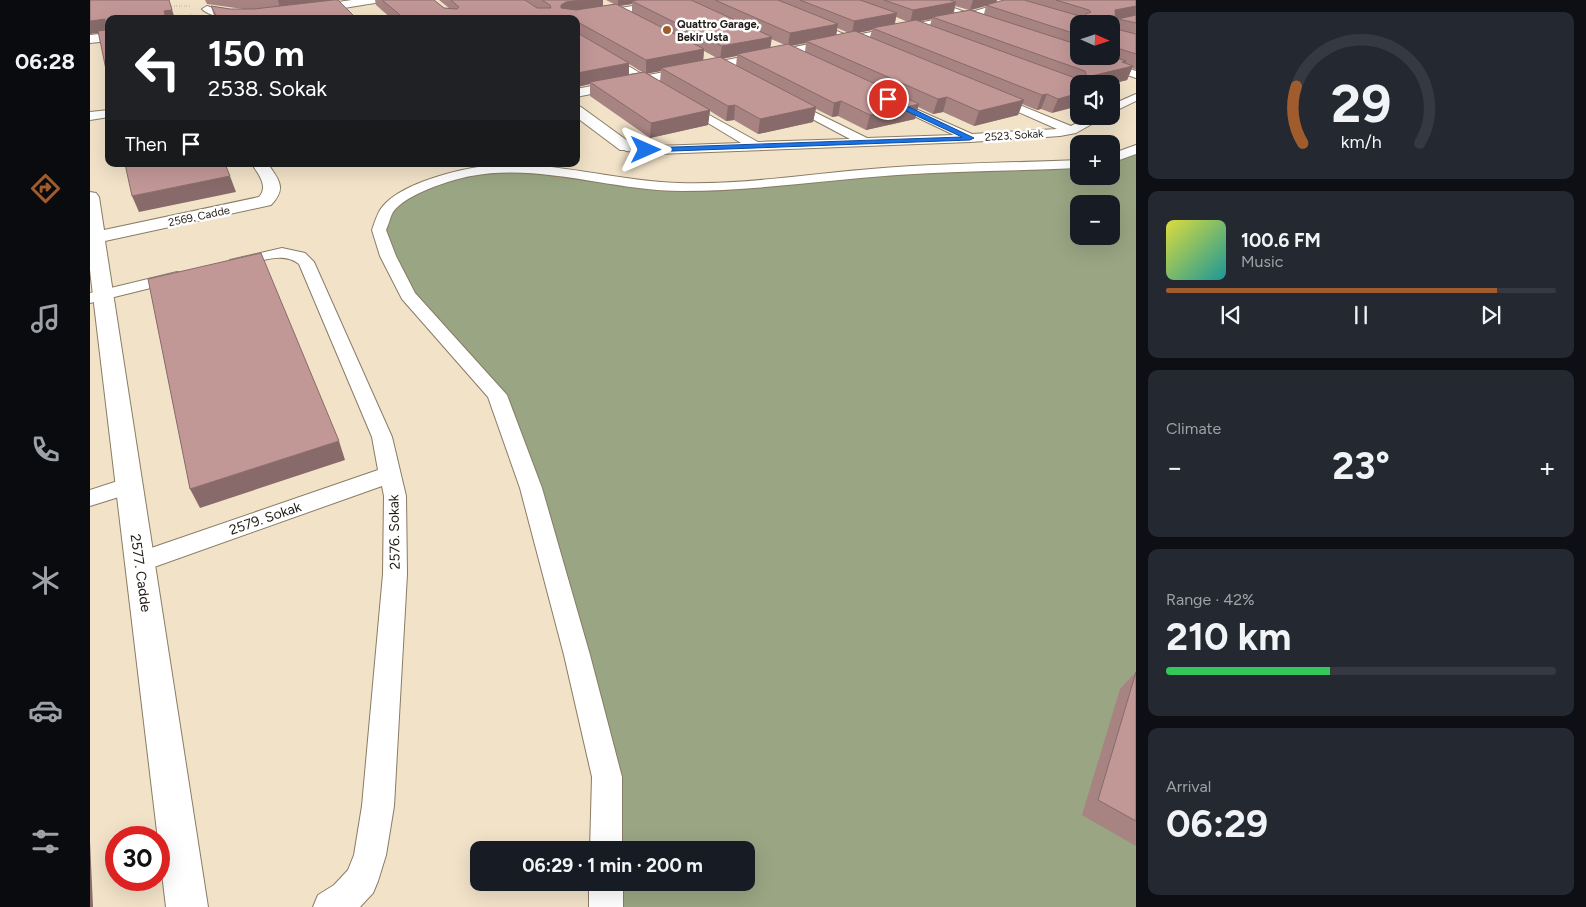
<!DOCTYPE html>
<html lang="en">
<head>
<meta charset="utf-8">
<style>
  :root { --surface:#171b24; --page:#242831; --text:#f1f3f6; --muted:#9ea1a6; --line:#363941; --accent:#a05c2d }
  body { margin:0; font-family:Figtree,sans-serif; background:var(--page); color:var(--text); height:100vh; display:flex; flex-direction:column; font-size:19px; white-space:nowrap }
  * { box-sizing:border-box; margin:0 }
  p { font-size:16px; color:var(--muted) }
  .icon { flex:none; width:28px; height:28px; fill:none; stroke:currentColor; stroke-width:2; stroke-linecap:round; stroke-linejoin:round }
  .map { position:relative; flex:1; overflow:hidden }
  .sheet { display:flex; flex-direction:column; gap:12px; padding:12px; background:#0d0f14; width:450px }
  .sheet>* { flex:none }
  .hud { position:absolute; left:15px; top:15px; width:475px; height:152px; border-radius:10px; box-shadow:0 5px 20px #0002; background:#202124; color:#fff; overflow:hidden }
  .needle { width:32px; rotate:93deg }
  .fabs { position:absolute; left:980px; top:15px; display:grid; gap:10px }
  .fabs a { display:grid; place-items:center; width:50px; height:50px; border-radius:10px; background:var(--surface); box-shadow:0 5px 20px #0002; font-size:25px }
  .speed { position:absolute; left:15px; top:826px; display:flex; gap:10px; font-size:25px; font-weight:700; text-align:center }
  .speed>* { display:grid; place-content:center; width:65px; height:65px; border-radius:50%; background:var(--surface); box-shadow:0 5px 20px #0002; line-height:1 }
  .speed .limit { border:8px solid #d22; background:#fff; color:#111 }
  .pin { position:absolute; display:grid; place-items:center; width:42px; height:42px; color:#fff; margin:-21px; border:2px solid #fff; border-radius:50%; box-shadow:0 1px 5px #0007 }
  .me { position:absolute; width:55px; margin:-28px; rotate:90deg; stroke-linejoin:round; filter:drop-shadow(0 0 4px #0008) }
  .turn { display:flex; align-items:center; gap:18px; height:105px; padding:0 20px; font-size:22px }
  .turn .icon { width:65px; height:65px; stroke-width:2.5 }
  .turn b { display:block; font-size:35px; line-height:42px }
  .then { display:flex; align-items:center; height:48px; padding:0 20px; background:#0003; gap:10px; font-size:19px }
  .big { font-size:38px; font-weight:700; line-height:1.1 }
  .sheet .tile { flex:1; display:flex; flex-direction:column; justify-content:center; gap:8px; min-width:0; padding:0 18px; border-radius:10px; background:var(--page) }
  .sheet .dial { align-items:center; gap:0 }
  .dial svg { height:130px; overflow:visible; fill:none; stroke:var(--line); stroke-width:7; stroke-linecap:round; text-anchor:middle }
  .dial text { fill:var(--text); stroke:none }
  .song { display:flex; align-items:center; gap:15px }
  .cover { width:60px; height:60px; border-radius:8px; background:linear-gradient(135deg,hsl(60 70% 55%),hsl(180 70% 35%)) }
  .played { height:5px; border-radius:2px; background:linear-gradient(90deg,var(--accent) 85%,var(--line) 85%) }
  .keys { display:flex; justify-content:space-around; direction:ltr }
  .heat { display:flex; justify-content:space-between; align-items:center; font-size:28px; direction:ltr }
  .charge { height:8px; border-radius:4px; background:linear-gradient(90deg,#34c759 42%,var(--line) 0) }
  .trip { position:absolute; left:380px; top:841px; width:285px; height:50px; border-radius:10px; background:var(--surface); box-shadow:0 5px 20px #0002; font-weight:700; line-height:50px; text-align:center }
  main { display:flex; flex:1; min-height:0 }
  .dock { display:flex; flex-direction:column; width:90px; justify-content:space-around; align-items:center; background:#090b0e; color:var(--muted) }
  .dock .icon { width:35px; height:35px }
  .dock .selected { color:var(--accent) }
  .dock b { font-size:22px; color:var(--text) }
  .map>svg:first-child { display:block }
  .forest { fill:#99a583; fill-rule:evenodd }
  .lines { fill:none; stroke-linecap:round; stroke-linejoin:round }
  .minor-casing { stroke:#897c65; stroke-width:2 }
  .tertiary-casing { stroke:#897c65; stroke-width:2 }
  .path { stroke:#8e8372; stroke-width:1; stroke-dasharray:0.5 2; stroke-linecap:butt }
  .minor { fill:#fff; fill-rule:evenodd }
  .tertiary { fill:#fff; fill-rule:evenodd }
  .wall { fill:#a78382; fill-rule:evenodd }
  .shaded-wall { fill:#886a6a }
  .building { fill:#c29897; stroke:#886a6a }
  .route { fill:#1a73e8; stroke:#114b97 }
  .poi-dot { fill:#a05c2d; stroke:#fff; stroke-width:2 }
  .labels { text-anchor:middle; stroke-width:5; stroke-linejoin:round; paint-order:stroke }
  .far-poi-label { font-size:11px; font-weight:bold; fill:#201b12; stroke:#fff; text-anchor:start }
  .far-street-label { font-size:11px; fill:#201b12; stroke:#fff }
  .street-label { font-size:14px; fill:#201b12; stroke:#fff }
</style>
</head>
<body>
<main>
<nav class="dock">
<b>06:28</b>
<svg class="icon selected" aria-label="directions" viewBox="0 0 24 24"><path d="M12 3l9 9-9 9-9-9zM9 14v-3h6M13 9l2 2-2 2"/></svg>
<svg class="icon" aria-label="music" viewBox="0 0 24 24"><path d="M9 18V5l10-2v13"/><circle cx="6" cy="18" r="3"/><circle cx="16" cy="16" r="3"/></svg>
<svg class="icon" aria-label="phone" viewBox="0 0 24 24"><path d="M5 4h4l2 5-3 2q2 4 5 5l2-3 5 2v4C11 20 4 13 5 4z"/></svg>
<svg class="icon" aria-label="climate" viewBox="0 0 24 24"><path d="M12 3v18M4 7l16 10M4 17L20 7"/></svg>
<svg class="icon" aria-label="car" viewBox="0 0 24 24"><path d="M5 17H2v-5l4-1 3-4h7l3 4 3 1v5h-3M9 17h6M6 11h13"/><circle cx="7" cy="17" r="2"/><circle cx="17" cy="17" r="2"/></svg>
<svg class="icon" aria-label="filters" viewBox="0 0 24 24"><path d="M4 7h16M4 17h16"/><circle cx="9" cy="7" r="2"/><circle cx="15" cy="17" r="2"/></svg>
</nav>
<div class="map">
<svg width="1046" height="907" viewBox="0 0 1046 907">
  <rect width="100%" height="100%" fill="#f1e2c8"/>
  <path class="forest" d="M1046 149V907H516V883L656 882V850H516L517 777 407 395 318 295 289 230 298 208 320 191 383 172 419 170 586 187 807 171 989 164V176H1021V159ZM989 204H1021V236H989Z"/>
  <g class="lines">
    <defs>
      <g id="minor">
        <polygon points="582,0 602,0 598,3 486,20 473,19 477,16"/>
        <polygon points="663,0 674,0 782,46 780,48 774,48"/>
        <polygon points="829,0 842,0 886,16 885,18 879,18"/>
        <polygon points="486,35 572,86 573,88 568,91 564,90 486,42"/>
        <polygon points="989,54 989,56 1002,56 1046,71 1046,78 988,58 987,56"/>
        <polygon points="1046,94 1046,101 1021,113 1021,105"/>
        <polygon points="905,95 981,126 1000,116 1016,116 986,133 970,136 880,142 567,154 536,151 530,147 536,143 567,146 651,143 590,106 588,104 594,101 668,142 760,139 694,104 692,102 698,99 777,138 864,135 797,103 795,101 797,99 801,98 882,134 967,129 901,100 899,98"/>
        <polygon points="19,110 19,117 0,120 0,112"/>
        <polygon points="1046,145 1046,154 1021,163 1021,154"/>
        <path d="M989 160V168C928 171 868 171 807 175 735 180 664 191 592 191 521 191 452 163 381 176 360 180 316 194 303 212 300 217 299 224 296 230L306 256 325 293 417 395 452 488 500 655 532 777V850H500L502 777 474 655 430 488 398 397 312 299 290 256 282 230C285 222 287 213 293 206 311 185 356 173 382 168 451 156 520 181 589 183 653 185 717 174 781 169 850 163 919 163 989 160Z"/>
        <path d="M192 248 215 253 224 262 302 437 316 496 317 574 304 806 296 855 288 881 283 893 270 907H223L228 895 244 885 258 870 264 855 272 806 293 574 294 496 292 486 50 572 41 569 38 562 41 555 288 470 282 437 209 264C192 250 165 263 146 268L140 266 138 263 140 260Z"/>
        <polygon points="87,272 93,274 95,277 93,280 0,303 0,293"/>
        <polygon points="40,477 48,479 51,485 48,491 0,506 0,490"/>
        <rect x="499" y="882" width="34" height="25"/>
      </g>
      <g id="tertiary">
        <path d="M262 0H290L285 3C251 8 134 32 112 9L117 6 130 10 163 14Z"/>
        <polygon points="921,0 937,0 936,2 877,20 486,97 486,89 875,14"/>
        <polygon points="19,33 19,41 0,43 0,35"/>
        <polygon points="486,106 491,107 542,144 544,147 542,150 530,150 486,117"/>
        <path d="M162 164H178C189 180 197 188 181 205L15 241 118 907H76L0 270V192L6 193 9 197 14 230 169 197C179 186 168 174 162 164Z"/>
      </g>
    </defs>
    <use href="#minor" class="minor-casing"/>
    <use href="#tertiary" class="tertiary-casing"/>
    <g class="path">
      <polyline points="79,6 100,6"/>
      <polyline points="95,19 102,13"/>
    </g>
    <use href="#minor" class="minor"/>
    <use href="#tertiary" class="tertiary"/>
  </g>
  <g class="wall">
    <polygon points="115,0 249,0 248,0 267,19 125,19 121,6 140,9 153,9 117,4"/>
    <path d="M285 0H344L354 8H359L349 0H513V6L524 4 516 0H907L906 2 936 1V0H1046V70L1042 68 1037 80 1021 84H989L962 113 951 109 947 110 932 104 928 115 884 126 853 112 843 114 828 107 825 119 776 130 748 116 742 117 726 109 723 122 668 134 644 120 636 121 620 111 618 125 560 138 500 96V84L487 87 486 86V19H302L286 5ZM542 4V12L530 6ZM865 6 879 10 864 13ZM896 6 894 14 882 10ZM806 17 818 22 805 24ZM842 19 840 25 828 21ZM989 24H1021V56H989ZM747 28 759 33 746 35ZM782 30 780 37 768 33ZM681 39 695 45 680 48ZM716 43 715 52 701 46ZM614 51 627 58 613 60ZM645 56H647L646 66 633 59ZM539 64 552 72 539 74ZM571 71 570 81 557 73 563 72Z"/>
    <polygon points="1046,672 1046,846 992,815 1030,689"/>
  </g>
  <g class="shaded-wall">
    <polygon points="79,0 85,19 76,19 74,11"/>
    <polygon points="188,0 249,0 190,8"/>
    <polygon points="491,0 513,0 513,9 477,14 471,8 471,5 476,2"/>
    <polygon points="528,0 569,0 542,1 542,4 528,6"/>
    <polygon points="883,0 907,0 906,3 880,10"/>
    <polygon points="866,2 863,14 842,17 842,19 820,23 823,10"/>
    <polygon points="1046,6 1046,17 1028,19 1027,21 1021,22 1025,10"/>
    <polygon points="807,13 804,26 782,28 782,30 762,34 764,21"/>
    <polygon points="15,19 19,32 0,34 0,21"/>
    <polygon points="748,24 746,37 716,41 716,43 698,46 700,33"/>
    <polygon points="682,37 680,50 647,54 647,56 630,59 632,46"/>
    <polygon points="614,49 613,63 571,68 571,71 556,74 556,60"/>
    <polygon points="1036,61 1033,68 1043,66 1037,80 1021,84 994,84 997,77 1032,62"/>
    <polygon points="539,63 539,77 500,82 500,84 487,87 487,73"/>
    <polygon points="989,93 989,106 962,113 968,99"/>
    <polygon points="957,94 951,109 947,110 952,95"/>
    <polygon points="857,97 853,112 843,114 848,99"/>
    <polygon points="934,100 928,115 884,126 889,111"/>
    <polygon points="751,101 748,116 742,117 744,103"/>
    <polygon points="829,104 825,119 776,130 780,115"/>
    <polygon points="645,105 644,120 636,121 638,106"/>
    <polygon points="726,107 723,122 668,134 670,119"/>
    <polygon points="620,110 618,125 560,138 561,123"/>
    <polygon points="140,176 146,192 49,212 42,196"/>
    <polygon points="249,441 255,460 110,508 100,489"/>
    <polygon points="0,841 3,907 0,907"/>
  </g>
  <g class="building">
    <polygon points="0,0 79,0 82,10 74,11 76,19 19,19 19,84 8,31 15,30 15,19 0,21"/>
    <polygon points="243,0 248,0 267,19 128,19 121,6 140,9 164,9"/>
    <polygon points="292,0 344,0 354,8 367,9 369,7 361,0 435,0 447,8 461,8 460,5 452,0 491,0 476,2 471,5 471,8 486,10 526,4 614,49 556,60 486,21 486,19 315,19"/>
    <polygon points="548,0 601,0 682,37 632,46 542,1"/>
    <polygon points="625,0 688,0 748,24 700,33"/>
    <polygon points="710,0 770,0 807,13 764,21"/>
    <polygon points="794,0 860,0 866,2 823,10"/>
    <polygon points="914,0 934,0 993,17 996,14 1001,12 999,10 966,0 1046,0 1046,6 1025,10 1026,29 1046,34 1046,54 1021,46 1021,24 989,24 989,35 896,5"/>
    <polygon points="880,10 989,45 989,56 1021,56 1036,61 1032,62 1043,66 997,77 995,71 842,17"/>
    <polygon points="1046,15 1046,23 1028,19"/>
    <polygon points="826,20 988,79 981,81 989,84 989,93 968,99 957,94 952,95 782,28"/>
    <polygon points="765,31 934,100 889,111 857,97 848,99 716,41"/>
    <polygon points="486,32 539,63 487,73 486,72"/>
    <polygon points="698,44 829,104 780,115 751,101 744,103 647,54"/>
    <polygon points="630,57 726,107 670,119 645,105 638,106 571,68"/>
    <polygon points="554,72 620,110 561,123 500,82"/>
    <polygon points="35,164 135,164 140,176 42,196"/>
    <polygon points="171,253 249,441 100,489 58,279"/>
    <polygon points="1046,672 1046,821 1008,800"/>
  </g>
  <polygon class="route" points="795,98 800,98 884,138 880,140 556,152 552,150 556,148 872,137 795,101"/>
  <circle class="poi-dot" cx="577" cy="30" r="5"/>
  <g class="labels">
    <g class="far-poi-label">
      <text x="587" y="28">Quattro Garage,<tspan x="587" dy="13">Bekir Usta</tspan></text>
    </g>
    <g class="far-street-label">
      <text transform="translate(924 135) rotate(-4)" y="4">2523. Sokak</text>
      <text transform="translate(109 216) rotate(-12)" y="4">2569. Cadde</text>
    </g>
    <g class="street-label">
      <text transform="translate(175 518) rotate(-19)" y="5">2579. Sokak</text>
      <text transform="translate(304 532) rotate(-91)" y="5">2576. Sokak</text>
      <text transform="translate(51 573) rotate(82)" y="5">2577. Cadde</text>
    </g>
  </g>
</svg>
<div class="fabs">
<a><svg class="needle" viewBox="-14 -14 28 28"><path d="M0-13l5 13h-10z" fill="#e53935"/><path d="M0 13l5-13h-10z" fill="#9ea1a6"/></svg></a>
<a><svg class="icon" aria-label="sound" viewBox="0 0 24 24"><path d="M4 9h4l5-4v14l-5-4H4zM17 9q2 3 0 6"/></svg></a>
<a>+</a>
<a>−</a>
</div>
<div class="speed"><div class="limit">30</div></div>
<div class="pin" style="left:798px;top:99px;background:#d93025"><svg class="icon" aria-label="arrive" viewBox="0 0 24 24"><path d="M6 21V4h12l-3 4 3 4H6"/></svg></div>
<svg class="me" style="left:556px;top:150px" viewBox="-20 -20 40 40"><path d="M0-17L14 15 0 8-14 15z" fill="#1a73e8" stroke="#fff" stroke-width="4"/></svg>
<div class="trip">06:29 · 1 min · 200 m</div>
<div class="hud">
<div class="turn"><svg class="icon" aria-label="left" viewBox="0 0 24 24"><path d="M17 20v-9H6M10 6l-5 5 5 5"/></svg><div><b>150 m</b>2538. Sokak</div></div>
<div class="then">Then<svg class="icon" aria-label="arrive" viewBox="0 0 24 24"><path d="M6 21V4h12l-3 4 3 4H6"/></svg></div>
</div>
</div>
<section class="sheet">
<div class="tile dial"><svg viewBox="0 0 100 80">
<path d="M14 69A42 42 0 1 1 86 69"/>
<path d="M14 69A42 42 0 0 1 10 34" stroke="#a05c2d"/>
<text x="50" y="56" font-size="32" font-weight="700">29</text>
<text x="50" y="72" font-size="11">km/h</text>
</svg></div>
<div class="tile">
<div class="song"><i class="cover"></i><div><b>100.6 FM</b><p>Music</p></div></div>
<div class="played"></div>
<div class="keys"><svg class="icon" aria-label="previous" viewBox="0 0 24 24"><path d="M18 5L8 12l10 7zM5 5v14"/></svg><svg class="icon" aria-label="pause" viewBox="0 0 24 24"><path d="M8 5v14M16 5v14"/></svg><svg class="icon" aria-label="next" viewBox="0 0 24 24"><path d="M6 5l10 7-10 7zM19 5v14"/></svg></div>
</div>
<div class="tile"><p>Climate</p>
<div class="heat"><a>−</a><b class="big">23°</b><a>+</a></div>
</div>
<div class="tile"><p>Range · 42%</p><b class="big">210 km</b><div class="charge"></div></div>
<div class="tile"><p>Arrival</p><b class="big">06:29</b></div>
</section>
</main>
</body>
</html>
